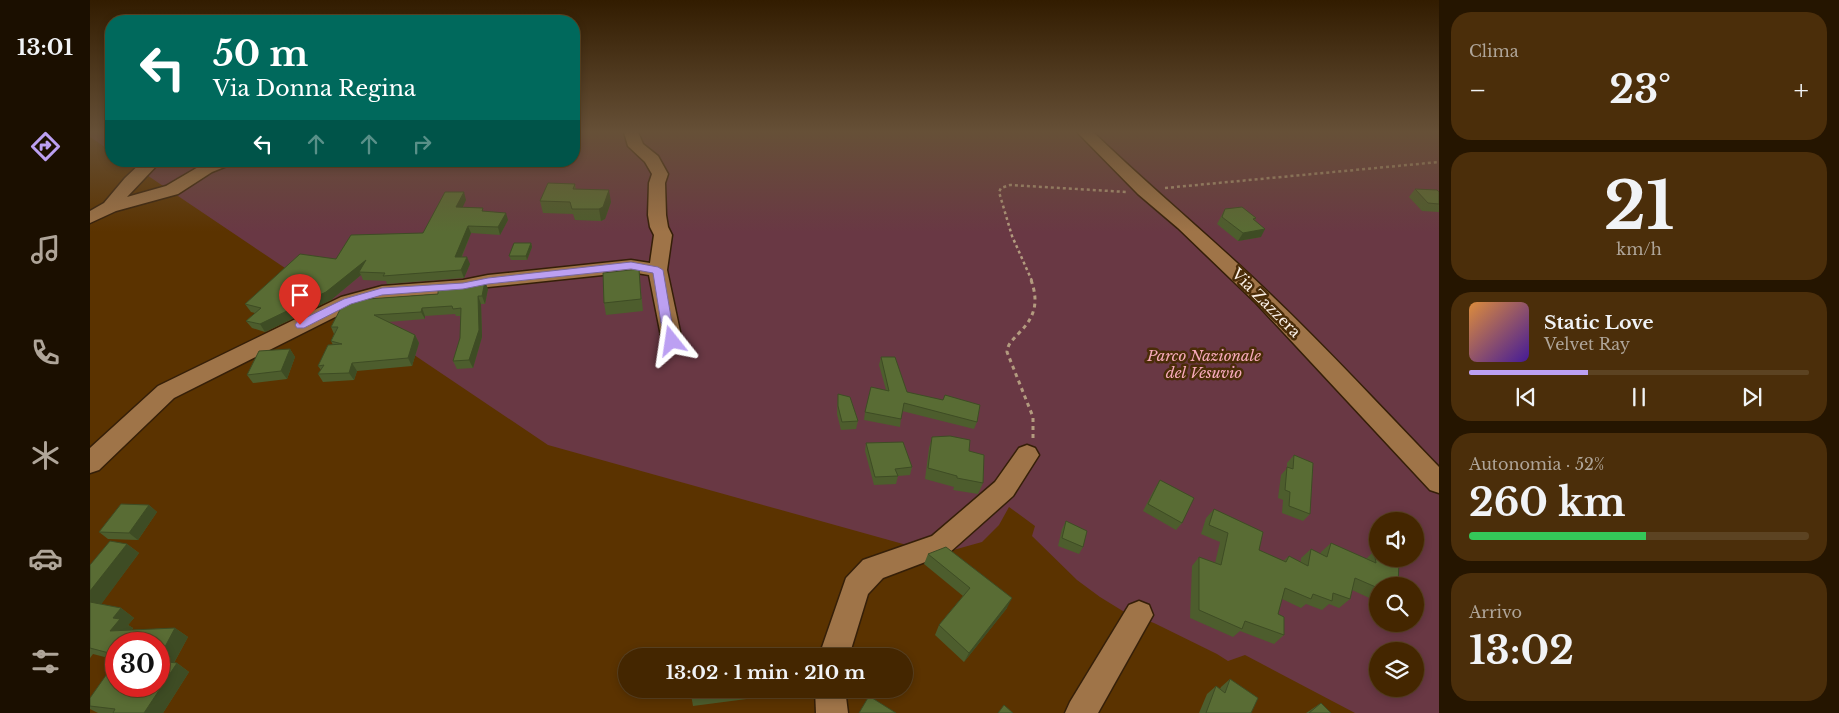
<!DOCTYPE html>
<html lang="it">
<head>
<meta charset="utf-8">
<style>
  :root { --surface:#442600; --page:#4b2e0a; --text:#f1f3f6; --muted:#afa599; --line:#5c4322; --accent:#bca0f2 }
  body { margin:0; font-family:"Libre Baskerville",serif; background:var(--page); color:var(--text); height:100vh; display:flex; flex-direction:column; font-size:19px; white-space:nowrap }
  * { box-sizing:border-box; margin:0 }
  p { font-size:16px; color:var(--muted) }
  .icon { flex:none; width:28px; height:28px; fill:none; stroke:currentColor; stroke-width:2; stroke-linecap:round; stroke-linejoin:round }
  .map { position:relative; flex:1; overflow:hidden }
  .panel { display:flex; flex-direction:column; gap:12px; padding:12px; background:#251500; width:400px }
  .panel>* { flex:none }
  .hud { position:absolute; left:15px; top:15px; width:475px; height:152px; border-radius:20px; box-shadow:0 2px 8px #0003,0 0 0 1px var(--line); background:#00695c; color:#fff; overflow:hidden }
  .tools { position:absolute; left:1279px; top:512px; display:grid; gap:10px }
  .tools a { display:grid; place-items:center; width:55px; height:55px; border-radius:50%; background:var(--surface); box-shadow:0 2px 8px #0003,0 0 0 1px var(--line); font-size:25px }
  .speed { position:absolute; left:15px; top:632px; display:flex; gap:10px; font-size:25px; font-weight:700; text-align:center }
  .speed>* { display:grid; place-content:center; width:65px; height:65px; border-radius:50%; background:var(--surface); box-shadow:0 2px 8px #0003,0 0 0 1px var(--line); line-height:1 }
  .speed .limit { border:8px solid #d22; background:#fff; color:#111 }
  .pin { position:absolute; display:grid; place-items:center; width:42px; height:42px; color:#fff; margin:-51px -21px; border-radius:50% 50% 50% 0; rotate:-45deg; box-shadow:0 0 5px #0007 }
  .pin .icon { rotate:45deg }
  .me { position:absolute; width:55px; margin:-28px; rotate:345deg; stroke-linejoin:round; filter:drop-shadow(0 0 4px #0008) }
  .turn { display:flex; align-items:center; gap:18px; height:105px; padding:0 25px; font-size:22px }
  .turn .icon { width:65px; height:65px; stroke-width:2.5 }
  .turn b { display:block; font-size:35px; line-height:42px }
  .lanes { display:flex; align-items:center; height:48px; padding:0 25px; background:#0003; justify-content:center; gap:25px; direction:ltr }
  .lanes .off { opacity:.35 }
  .big { font-size:38px; font-weight:700; line-height:1.1 }
  .panel .card { flex:1; display:flex; flex-direction:column; justify-content:center; gap:8px; min-width:0; padding:0 18px; border-radius:20px; background:var(--page) }
  .panel .dial { align-items:center; gap:0 }
  .dial b { font-size:65px; line-height:1 }
  .song { display:flex; align-items:center; gap:15px }
  .cover { width:60px; height:60px; border-radius:8px; background:linear-gradient(135deg,hsl(30 70% 55%),hsl(260 70% 35%)) }
  .played { height:5px; border-radius:2px; background:linear-gradient(90deg,var(--accent) 35%,var(--line) 35%) }
  .keys { display:flex; justify-content:space-around; direction:ltr }
  .heat { display:flex; justify-content:space-between; align-items:center; font-size:28px; direction:ltr }
  .charge { height:8px; border-radius:4px; background:linear-gradient(90deg,#34c759 52%,var(--line) 0) }
  .trip { position:absolute; left:528px; top:648px; width:295px; height:50px; border-radius:25px; background:var(--surface); box-shadow:0 2px 8px #0003,0 0 0 1px var(--line); font-weight:700; line-height:50px; text-align:center }
  main { display:flex; flex:1; min-height:0 }
  .dock { display:flex; flex-direction:column; width:90px; justify-content:space-around; align-items:center; background:#1b0f00; color:var(--muted) }
  .dock .icon { width:35px; height:35px }
  .dock .current { color:var(--accent) }
  .dock b { font-size:22px; color:var(--text) }
  .map>svg:first-child { display:block }
  .green { fill:#693844; fill-rule:evenodd }
  .lines { fill:none; stroke-linecap:round; stroke-linejoin:round }
  .minor-casing { stroke:#351f08; stroke-width:3 }
  .path-far1 { stroke:#b39b7f; stroke-width:2.5; stroke-dasharray:3 3; stroke-linecap:butt }
  .path { stroke:#b39b7f; stroke-width:3; stroke-dasharray:4 4; stroke-linecap:butt }
  .minor { fill:#9f7448; fill-rule:evenodd }
  .wall { fill:#4d5d2d }
  .shaded-wall { fill:#3e4c24 }
  .building { fill:#596c34; stroke:#3e4c24 }
  .route { fill:#bca0f2; stroke:#7a689d }
  .labels { text-anchor:middle; stroke-width:5; stroke-linejoin:round; paint-order:stroke }
  .street-label { font-size:15px; fill:#fcf2e9; stroke:#4a2c08 }
  .park-label { font-size:15px; font-style:italic; fill:#f7aabb; stroke:#4a2c08 }
</style>
</head>
<body>
<main>
<nav class="dock">
<b>13:01</b>
<svg class="icon current" aria-label="directions" viewBox="0 0 24 24"><path d="M12 3l9 9-9 9-9-9zM9 14v-3h6M13 9l2 2-2 2"/></svg>
<svg class="icon" aria-label="music" viewBox="0 0 24 24"><path d="M9 18V5l10-2v13"/><circle cx="6" cy="18" r="3"/><circle cx="16" cy="16" r="3"/></svg>
<svg class="icon" aria-label="phone" viewBox="0 0 24 24"><path d="M5 4h4l2 5-3 2q2 4 5 5l2-3 5 2v4C11 20 4 13 5 4z"/></svg>
<svg class="icon" aria-label="climate" viewBox="0 0 24 24"><path d="M12 3v18M4 7l16 10M4 17L20 7"/></svg>
<svg class="icon" aria-label="car" viewBox="0 0 24 24"><path d="M5 17H2v-5l4-1 3-4h7l3 4 3 1v5h-3M9 17h6M6 11h13"/><circle cx="7" cy="17" r="2"/><circle cx="17" cy="17" r="2"/></svg>
<svg class="icon" aria-label="filters" viewBox="0 0 24 24"><path d="M4 7h16M4 17h16"/><circle cx="9" cy="7" r="2"/><circle cx="15" cy="17" r="2"/></svg>
</nav>
<div class="map">
<svg width="1349" height="713" viewBox="0 0 1349 713">
  <rect width="100%" height="100%" fill="#5b3300"/>
  <g class="green">
    <polygon points="0,132 21,132 21,151 0,137"/>
    <path d="M484 132H1349V713H1265L1155 655 1138 661 1127 654 1064 623 1036 613 1010 597 987 580 942 536 945 526 919 507 909 525 892 542 849 554 458 445 36 161H484ZM1288 521H1325V559H1288ZM1288 586H1325V624H1288ZM1288 651H1325V689H1288Z"/>
  </g>
  <g class="lines">
    <defs>
      <g id="minor">
        <polygon points="534,132 548,132 553,144 568,156 578,174 575,183 576,215 578,227 582,235 577,270 592,341 589,346 582,348 575,346 572,341 559,275 541,272 398,287 373,292 293,298 265,307 84,398 9,470 0,473 0,448 68,386 251,297 292,286 373,280 398,275 541,260 560,263 564,235 560,227 558,215 559,183 562,174 555,162 538,146"/>
        <path d="M987 132H1003C1060 187 1122 238 1179 293 1238 349 1293 409 1349 467V493L1340 490 1166 303 1088 228 1048 194Z"/>
        <polygon points="53,161 71,161 37,197 76,186 110,166 121,161 144,161 142,164 122,172 88,194 26,211 0,223 0,211 14,203 35,178"/>
        <polygon points="937,445 945,448 949,455 923,496 859,553 793,578 778,594 759,656 729,656 756,578 773,560 842,536 905,482 929,448"/>
        <polygon points="1049,601 1059,605 1063,615 1008,713 975,713 980,702 1039,605"/>
        <polygon points="725,689 755,689 758,713 726,713"/>
      </g>
    </defs>
    <use href="#minor" class="minor-casing"/>
    <g class="path-far1">
      <polyline points="1075,188 1349,162"/>
      <polyline points="942,281 922,236 909,192 911,188 920,185 1037,192"/>
    </g>
    <path class="path" d="M941 280C949 302 945 317 929 333 923 340 918 343 917 352L943 417V440"/>
    <use href="#minor" class="minor"/>
  </g>
  <g class="wall">
    <polygon points="636,132 643,132 643,134"/>
    <polygon points="485,184 486,190 521,202 515,219 511,221 485,220 483,214 453,213 450,201"/>
    <polygon points="1325,189 1349,192 1349,212 1332,211 1319,197"/>
    <polygon points="376,200 372,207 394,211 418,220 410,235 381,233 372,257 380,264 374,278 297,284 296,281 273,280 271,275 241,300 220,310 214,309 204,318 175,332 162,328 156,321 165,313 161,312 155,304 246,259 333,233"/>
    <polygon points="1135,209 1166,218 1165,220 1171,237 1148,241 1127,224"/>
    <polygon points="441,243 442,247 437,260 421,260 419,256"/>
    <polygon points="549,269 550,281 553,311 516,315 514,303"/>
    <polygon points="398,289 395,304 391,304 392,337 383,368 367,369 363,361 370,338 371,316 366,316 365,314 335,316 335,319 298,322 325,335 329,343 322,366 267,371 264,380 233,382 228,374 231,370 228,366 243,345 241,341 244,334 241,327 348,294"/>
    <polygon points="200,349 205,357 197,379 163,383 157,375"/>
    <polygon points="791,357 817,392 887,422 884,429 812,411 810,427 774,420 775,412 796,390 789,365"/>
    <polygon points="748,394 768,421 766,429 751,430 747,414"/>
    <polygon points="842,437 879,451 893,483 888,494 863,490 864,487 835,479 839,448"/>
    <polygon points="776,443 822,467 820,475 808,476 806,484 784,485 775,451"/>
    <polygon points="1204,455 1220,514 1213,521 1192,513 1193,500 1188,498 1191,475 1197,468 1197,463"/>
    <polygon points="1070,480 1092,523 1086,530 1053,511 1065,488"/>
    <polygon points="59,505 67,512 48,540 18,539 9,532"/>
    <polygon points="1124,509 1169,550 1193,561 1199,556 1211,562 1211,558 1221,549 1231,554 1231,552 1241,543 1276,559 1284,551 1288,552 1288,602 1262,590 1260,599 1249,608 1239,604 1232,610 1216,604 1211,608 1192,599 1188,614 1194,635 1184,644 1150,631 1143,637 1100,618 1102,566 1109,557 1125,563 1130,542 1111,534 1116,518"/>
    <polygon points="976,521 993,547 989,554 968,546 972,529"/>
    <polygon points="37,544 49,553 11,604 31,608 44,618 38,625 43,628 42,630 85,628 98,637 84,663 87,663 99,672 73,713 8,713 0,709 0,698 69,686 26,644 26,660 3,654 0,658 0,565"/>
    <polygon points="838,554 917,608 874,662 845,635 849,625 873,596 834,564"/>
    <polygon points="1140,679 1161,713 1109,713 1117,694 1126,686 1130,689 1131,687"/>
    <polygon points="600,689 702,689 702,693 603,706"/>
    <polygon points="1231,703 1241,713 1216,713"/>
  </g>
  <g class="shaded-wall">
    <polygon points="519,190 521,202 515,219 511,221 509,209"/>
    <polygon points="374,192 376,200 369,215 366,207"/>
    <polygon points="416,213 418,220 410,235 408,227"/>
    <polygon points="378,226 381,233 368,265 365,257"/>
    <polygon points="1175,229 1171,237 1148,241 1153,233"/>
    <polygon points="441,243 442,247 437,260 436,256"/>
    <polygon points="377,257 380,264 374,278 371,270"/>
    <polygon points="276,260 269,272 271,275 241,300 220,310 215,302"/>
    <polygon points="395,281 398,289 395,304 392,296"/>
    <polygon points="388,296 391,304 392,337 383,368 379,360"/>
    <polygon points="209,301 214,309 204,318 175,332 170,324"/>
    <polygon points="332,308 335,316 335,319 331,312"/>
    <polygon points="325,335 329,343 322,366 318,358"/>
    <polygon points="200,349 205,357 197,379 191,371"/>
    <polygon points="262,363 267,371 264,380 259,373"/>
    <polygon points="59,505 67,512 48,540 39,533"/>
    <polygon points="37,544 49,553 7,610 0,605 0,591"/>
    <polygon points="922,598 917,608 874,662 879,653"/>
    <polygon points="31,608 44,618 38,625 43,628 33,640 20,631 23,618"/>
    <polygon points="85,628 98,637 80,670 69,662 69,658"/>
    <polygon points="87,663 99,672 73,713 54,713"/>
  </g>
  <g class="building">
    <polygon points="458,183 485,184 483,189 519,190 513,207 509,209 482,209 480,202 450,201"/>
    <polygon points="1325,189 1347,190 1349,192 1349,204 1338,203"/>
    <polygon points="355,192 374,192 366,207 393,208 392,211 416,213 408,227 378,226 365,257 377,257 371,270 293,276 295,273 269,272 276,260 236,292 215,302 209,301 199,310 170,324 156,321 171,308 155,304 210,254 246,259 261,235 333,233"/>
    <polygon points="1152,207 1166,218 1163,219 1175,229 1153,233 1132,217 1135,209"/>
    <polygon points="424,243 441,243 436,256 419,256"/>
    <polygon points="549,269 551,299 514,303 513,273"/>
    <polygon points="395,281 392,296 388,296 389,330 379,360 363,361 370,338 371,308 363,309 362,306 332,308 331,312 284,315 325,335 318,358 262,363 259,373 228,374 234,365 228,366 238,345 252,344 241,341 248,327 241,327 252,306 264,300 348,294 348,288"/>
    <polygon points="200,349 191,371 157,375 169,351"/>
    <polygon points="791,357 805,357 817,392 853,400 855,395 890,405 887,422 814,403 811,419 775,412 781,387 799,391"/>
    <polygon points="748,394 760,397 768,421 752,422 748,406"/>
    <polygon points="860,436 880,440 879,451 894,455 893,483 867,478 867,476 838,468 842,437"/>
    <polygon points="813,442 822,467 805,469 808,476 785,477 776,443"/>
    <polygon points="1204,455 1223,463 1220,514 1199,506 1200,492 1195,490 1197,467 1203,469"/>
    <polygon points="1070,480 1104,498 1092,523 1058,504"/>
    <polygon points="31,504 59,505 39,533 9,532"/>
    <polygon points="1124,509 1173,532 1169,550 1196,562 1199,556 1218,566 1221,549 1237,557 1241,543 1286,563 1284,551 1288,552 1288,559 1304,559 1309,561 1308,586 1288,586 1288,588 1265,578 1260,599 1243,593 1242,601 1223,594 1221,599 1195,588 1188,614 1194,617 1194,635 1155,621 1152,629 1109,610 1109,557 1131,565 1138,533 1119,525"/>
    <polygon points="976,521 997,531 993,547 972,538"/>
    <polygon points="20,541 37,544 0,591 0,565"/>
    <polygon points="856,547 922,598 879,653 849,625 880,588 838,554"/>
    <polygon points="0,602 31,608 23,618 30,619 20,631 85,628 69,658 69,644 26,644 26,652 19,653 0,648"/>
    <polygon points="26,661 26,686 69,686 69,661 87,663 54,713 23,713 25,709 0,706 0,698"/>
    <polygon points="1140,679 1168,698 1161,713 1116,713 1126,686 1135,693"/>
    <polygon points="600,689 667,689 601,697"/>
    <polygon points="779,696 806,713 769,713"/>
    <polygon points="1231,703 1241,713 1219,713"/>
    <polygon points="914,705 923,713 908,713"/>
  </g>
  <linearGradient id="sky" x2="0" y2="1"><stop stop-color="#321c00"/><stop offset="0.57" stop-color="#665037"/><stop offset="1" stop-color="#665037" stop-opacity="0"/></linearGradient>
  <rect width="1349" height="232" fill="url(#sky)"/>
  <polygon class="route" points="541,262 568,267 573,270 582,323 588,341 586,344 578,344 571,323 563,273 541,269 398,284 373,289 292,295 261,304 214,328 207,328 205,325 207,322 254,299 292,288 373,283 398,278"/>
  <g class="labels">
    <g class="street-label">
      <text transform="translate(1176 303) rotate(45)" y="5">Via Zazzera</text>
    </g>
    <g class="park-label">
      <text x="1114" y="361">Parco Nazionale<tspan x="1114" dy="17">del Vesuvio</tspan></text>
    </g>
  </g>
</svg>
<div class="tools">
<a><svg class="icon" aria-label="sound" viewBox="0 0 24 24"><path d="M4 9h4l5-4v14l-5-4H4zM17 9q2 3 0 6"/></svg></a>
<a><svg class="icon" aria-label="search" viewBox="0 0 24 24"><circle cx="10" cy="10" r="6"/><path d="M15 15l6 6"/></svg></a>
<a><svg class="icon" aria-label="layers" viewBox="0 0 24 24"><path d="M12 4l9 5-9 5-9-5zM3 14l9 5 9-5"/></svg></a>
</div>
<div class="speed"><div class="limit">30</div></div>
<div class="pin" style="left:210px;top:325px;background:#d93025"><svg class="icon" aria-label="arrive" viewBox="0 0 24 24"><path d="M6 21V4h12l-3 4 3 4H6"/></svg></div>
<svg class="me" style="left:582px;top:341px" viewBox="-20 -20 40 40"><path d="M0-17L14 15 0 8-14 15z" fill="#bca0f2" stroke="#fff" stroke-width="4"/></svg>
<div class="trip">13:02 · 1 min · 210 m</div>
<div class="hud">
<div class="turn"><svg class="icon" aria-label="left" viewBox="0 0 24 24"><path d="M17 20v-9H6M10 6l-5 5 5 5"/></svg><div><b>50 m</b>Via Donna Regina</div></div>
<div class="lanes"><svg class="icon" aria-label="left" viewBox="0 0 24 24"><path d="M17 20v-9H6M10 6l-5 5 5 5"/></svg><svg class="icon off" aria-label="ahead" viewBox="0 0 24 24"><path d="M12 20V5M6 11l6-6 6 6"/></svg><svg class="icon off" aria-label="ahead" viewBox="0 0 24 24"><path d="M12 20V5M6 11l6-6 6 6"/></svg><svg class="icon off" aria-label="right" viewBox="0 0 24 24"><path d="M7 20v-9h11M14 6l5 5-5 5"/></svg></div>
</div>
</div>
<section class="panel">
<div class="card"><p>Clima</p>
<div class="heat"><a>−</a><b class="big">23°</b><a>+</a></div>
</div>
<div class="card dial"><b>21</b><p>km/h</p></div>
<div class="card">
<div class="song"><i class="cover"></i><div><b>Static Love</b><p>Velvet Ray</p></div></div>
<div class="played"></div>
<div class="keys"><svg class="icon" aria-label="previous" viewBox="0 0 24 24"><path d="M18 5L8 12l10 7zM5 5v14"/></svg><svg class="icon" aria-label="pause" viewBox="0 0 24 24"><path d="M8 5v14M16 5v14"/></svg><svg class="icon" aria-label="next" viewBox="0 0 24 24"><path d="M6 5l10 7-10 7zM19 5v14"/></svg></div>
</div>
<div class="card"><p>Autonomia · 52%</p><b class="big">260 km</b><div class="charge"></div></div>
<div class="card"><p>Arrivo</p><b class="big">13:02</b></div>
</section>
</main>
</body>
</html>
